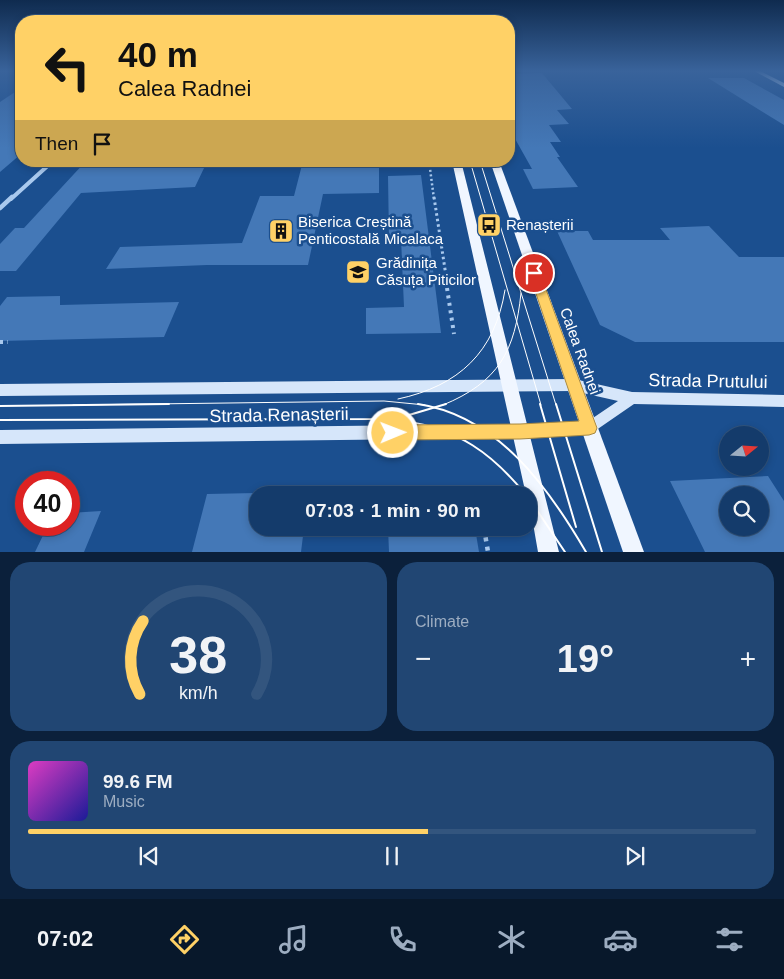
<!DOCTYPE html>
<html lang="en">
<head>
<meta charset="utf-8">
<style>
  :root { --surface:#143b6b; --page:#214673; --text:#f1f3f6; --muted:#9dadc1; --line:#33557e; --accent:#ffd166 }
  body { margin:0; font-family:Helvetica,sans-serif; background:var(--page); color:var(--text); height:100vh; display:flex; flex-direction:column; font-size:19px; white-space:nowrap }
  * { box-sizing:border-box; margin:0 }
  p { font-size:16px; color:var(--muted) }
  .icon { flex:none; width:28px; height:28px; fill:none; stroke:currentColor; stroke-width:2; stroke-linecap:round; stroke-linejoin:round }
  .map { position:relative; height:552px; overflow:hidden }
  .sheet { display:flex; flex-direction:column; gap:10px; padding:10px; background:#0b203b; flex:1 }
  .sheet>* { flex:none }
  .guide { position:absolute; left:15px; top:15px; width:500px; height:152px; border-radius:20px; box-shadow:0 2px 8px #0003,0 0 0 1px var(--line); background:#ffd166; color:#111; overflow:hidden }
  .needle { width:32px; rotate:72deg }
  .controls { position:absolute; left:719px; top:426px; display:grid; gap:10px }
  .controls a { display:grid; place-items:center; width:50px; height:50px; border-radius:50%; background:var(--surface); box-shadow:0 2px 8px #0003,0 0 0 1px var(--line); font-size:25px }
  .speed { position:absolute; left:15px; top:471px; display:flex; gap:10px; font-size:25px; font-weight:700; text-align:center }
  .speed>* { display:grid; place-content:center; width:65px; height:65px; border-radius:50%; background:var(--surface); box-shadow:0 2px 8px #0003,0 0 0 1px var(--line); line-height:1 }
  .speed .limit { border:8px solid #d22; background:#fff; color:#111 }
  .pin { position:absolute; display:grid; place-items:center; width:42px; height:42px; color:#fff; margin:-21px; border:2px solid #fff; border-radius:50%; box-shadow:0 1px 5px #0007 }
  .me { position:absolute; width:55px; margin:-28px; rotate:89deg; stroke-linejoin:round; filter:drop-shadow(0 0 4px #0008) }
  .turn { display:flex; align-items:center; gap:18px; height:105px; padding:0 20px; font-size:22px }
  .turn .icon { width:65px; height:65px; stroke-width:2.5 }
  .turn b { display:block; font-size:35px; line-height:42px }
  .then { display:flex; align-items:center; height:48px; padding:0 20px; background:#0003; gap:10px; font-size:19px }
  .big { font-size:38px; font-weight:700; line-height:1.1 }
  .sheet .widget { flex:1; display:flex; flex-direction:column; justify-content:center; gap:8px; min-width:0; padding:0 18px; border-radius:20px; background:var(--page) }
  .sheet .dial { align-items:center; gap:0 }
  .dial svg { height:130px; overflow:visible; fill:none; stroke:var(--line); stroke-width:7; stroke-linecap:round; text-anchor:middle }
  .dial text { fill:var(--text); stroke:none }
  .song { display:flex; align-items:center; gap:15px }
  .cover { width:60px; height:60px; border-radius:8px; background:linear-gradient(135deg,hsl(310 70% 55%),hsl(240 70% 35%)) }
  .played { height:5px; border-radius:2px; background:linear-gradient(90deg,var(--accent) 55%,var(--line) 55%) }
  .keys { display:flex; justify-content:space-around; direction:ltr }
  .heat { display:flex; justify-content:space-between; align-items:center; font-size:28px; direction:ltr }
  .sheet .tiles { flex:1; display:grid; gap:10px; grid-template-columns:1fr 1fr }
  .widget:last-child { grid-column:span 2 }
  .trip { position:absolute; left:249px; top:486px; width:288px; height:50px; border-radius:20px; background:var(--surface); box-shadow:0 2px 8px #0003,0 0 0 1px var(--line); font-weight:700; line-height:50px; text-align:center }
  .menu { display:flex; height:80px; justify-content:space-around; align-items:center; background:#08182b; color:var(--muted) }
  .menu .icon { width:35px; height:35px }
  .menu .on { color:var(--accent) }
  .menu b { font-size:22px; color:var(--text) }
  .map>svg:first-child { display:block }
  .building { fill:#4478b7; fill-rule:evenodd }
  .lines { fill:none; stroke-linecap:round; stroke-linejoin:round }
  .path-far3 { stroke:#a9c9ee; stroke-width:2.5; stroke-dasharray:2 2.5; stroke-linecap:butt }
  .path-far2 { stroke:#a9c9ee; stroke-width:3; stroke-dasharray:2.5 3; stroke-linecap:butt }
  .path-far1 { stroke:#a9c9ee; stroke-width:4; stroke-dasharray:3 4.5; stroke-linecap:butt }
  .path { stroke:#a9c9ee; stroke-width:4.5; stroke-dasharray:4 5.5; stroke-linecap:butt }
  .street-far1 { stroke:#a9c9ee; stroke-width:4 }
  .street { stroke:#a9c9ee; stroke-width:4.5 }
  .secondary { fill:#d6e6fa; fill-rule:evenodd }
  .primary { fill:#f0f6ff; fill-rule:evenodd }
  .tram-far1 { stroke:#fff; stroke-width:1 }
  .tram { stroke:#fff; stroke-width:2 }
  .route { fill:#ffd166; stroke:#a68842 }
  .labels { text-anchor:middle; stroke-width:5; stroke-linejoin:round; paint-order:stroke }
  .poi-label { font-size:15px; fill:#fff; stroke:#1b4f8f; text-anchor:start }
  .street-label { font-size:15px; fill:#fff; stroke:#1b4f8f }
  .near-street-label { font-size:18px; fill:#fff; stroke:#1b4f8f }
</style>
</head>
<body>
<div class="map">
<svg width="784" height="552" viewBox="0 0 784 552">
  <rect width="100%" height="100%" fill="#1b4f8f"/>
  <g class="building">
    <polygon points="542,73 572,109 557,110 569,124 549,125 561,142 550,142 560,157 557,157 578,187 533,189 523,169 532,169 509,128 509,74"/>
    <polygon points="708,78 744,78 784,100 784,125"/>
    <polygon points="21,88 21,154 0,172 0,102"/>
    <polygon points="86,161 137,161 132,168 205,166 195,187 81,193 16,271 0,271 0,244 15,228 24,228"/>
    <polygon points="303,161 379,161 379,193 323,194 308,265 207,265 106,269 120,247 242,243 260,196 294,196"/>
    <polygon points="421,175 441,333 366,334 366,308 404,307 401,238 389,239 388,176"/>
    <polygon points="709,226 739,257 784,257 784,342 635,342 600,325 557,231 588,231 593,240 670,240 660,228"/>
    <polygon points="60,296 60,305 179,302 164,337 0,341 0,306 7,297"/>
    <path d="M768 476 784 501V552H705L670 481ZM728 495H760V528H728Z"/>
    <polygon points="308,492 308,495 258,495 258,528 304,528 301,552 192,552 207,494"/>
    <polygon points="101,511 84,552 35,552 48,525 69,525 69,513"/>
    <polygon points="388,528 475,528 479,552 389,552"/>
  </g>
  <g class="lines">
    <polyline class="path-far3" points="429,161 434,199"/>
    <polyline class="path-far2" points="434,197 448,289"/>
    <g class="path-far1">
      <polyline points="447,288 454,334"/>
      <polyline points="0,342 8,342"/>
    </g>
    <polyline class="path" points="484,528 488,552"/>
    <polyline class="street-far1" points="11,199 53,161"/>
    <polyline class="street" points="0,208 12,197"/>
    <g class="secondary">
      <polygon points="754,71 760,71 784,83 784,87"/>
      <polygon points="574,379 632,392 784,395 784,407 634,404 589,435 520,438 0,444 0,430 520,424 587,422 618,401 574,391 0,396 0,384"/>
    </g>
    <g class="primary">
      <polygon points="452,161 461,161 559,552 538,552 528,495 526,495"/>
      <polygon points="490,161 499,161 644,552 623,552"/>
    </g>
    <g class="tram-far1">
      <polyline points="470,161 541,405"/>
      <polyline points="480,161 556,405"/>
      <path d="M398 399C459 386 495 352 505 290"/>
      <polyline points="73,405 384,401 425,405"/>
      <path d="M443 405C499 382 515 351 521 293"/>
    </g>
    <g class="tram">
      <path d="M418 404C498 416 548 487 586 552"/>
      <polyline points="540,404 576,527"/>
      <polyline points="556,404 602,552"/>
      <polyline points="0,406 169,404"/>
      <polyline points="0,420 381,419 409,415 446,404"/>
      <path d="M404 421C458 429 492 453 526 495"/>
      <polyline points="528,497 565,552"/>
    </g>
  </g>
  <linearGradient id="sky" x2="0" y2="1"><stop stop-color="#0f2b4f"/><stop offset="0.48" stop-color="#39639b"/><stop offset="1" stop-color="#39639b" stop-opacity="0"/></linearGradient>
  <rect width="784" height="148" fill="url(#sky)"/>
  <polygon class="route" points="534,269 540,273 597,428 595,433 589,435 520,439 393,440 388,438 386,433 388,428 393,425 520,424 579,421 529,273"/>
  <defs>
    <symbol id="bus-square" viewBox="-11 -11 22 22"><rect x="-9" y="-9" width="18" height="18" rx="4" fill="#ffd166" stroke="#1b4f8f"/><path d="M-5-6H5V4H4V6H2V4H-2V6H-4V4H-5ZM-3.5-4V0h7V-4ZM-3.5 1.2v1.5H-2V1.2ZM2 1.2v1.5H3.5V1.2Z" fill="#111"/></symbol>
    <symbol id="building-square" viewBox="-11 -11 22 22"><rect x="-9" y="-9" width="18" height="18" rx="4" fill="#ffd166" stroke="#1b4f8f"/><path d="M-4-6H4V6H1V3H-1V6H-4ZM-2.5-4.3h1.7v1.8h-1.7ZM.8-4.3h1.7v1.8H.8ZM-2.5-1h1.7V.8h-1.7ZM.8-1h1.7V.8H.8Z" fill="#111"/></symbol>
    <symbol id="school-square" viewBox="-11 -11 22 22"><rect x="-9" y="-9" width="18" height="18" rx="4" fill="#ffd166" stroke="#1b4f8f"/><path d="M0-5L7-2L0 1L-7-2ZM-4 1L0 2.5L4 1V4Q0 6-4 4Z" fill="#111"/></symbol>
  </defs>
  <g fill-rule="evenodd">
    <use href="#bus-square" x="475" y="211" width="28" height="28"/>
    <use href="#building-square" x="267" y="217" width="28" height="28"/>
    <use href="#school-square" x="344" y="258" width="28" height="28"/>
  </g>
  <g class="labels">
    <g class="poi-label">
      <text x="298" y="227">Biserica Creștină<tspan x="298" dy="17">Penticostală Micalaca</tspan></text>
      <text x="506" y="230">Renașterii</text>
      <text x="376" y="268">Grădinița<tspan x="376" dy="17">Căsuța Piticilor</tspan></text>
    </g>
    <g class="street-label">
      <text transform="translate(580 351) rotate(70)" y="5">Calea Radnei</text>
    </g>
    <g class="near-street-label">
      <text transform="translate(708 381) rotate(1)" y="6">Strada Prutului</text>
      <text transform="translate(279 415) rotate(-1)" y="6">Strada Renașterii</text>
    </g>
  </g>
</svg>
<div class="controls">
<a><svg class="needle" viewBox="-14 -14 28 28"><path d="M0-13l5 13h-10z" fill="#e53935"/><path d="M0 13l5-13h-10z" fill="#9dadc1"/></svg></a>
<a><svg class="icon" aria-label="search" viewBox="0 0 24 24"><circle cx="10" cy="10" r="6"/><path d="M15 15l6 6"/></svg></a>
</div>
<div class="speed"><div class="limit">40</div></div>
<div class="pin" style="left:534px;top:273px;background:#d93025"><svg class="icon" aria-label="arrive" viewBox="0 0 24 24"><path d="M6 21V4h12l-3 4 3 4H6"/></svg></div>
<svg class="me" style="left:393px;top:433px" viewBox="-20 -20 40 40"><circle r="17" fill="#ffd166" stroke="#fff" stroke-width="3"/><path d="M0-11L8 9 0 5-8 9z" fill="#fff"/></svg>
<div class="trip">07:03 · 1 min · 90 m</div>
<div class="guide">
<div class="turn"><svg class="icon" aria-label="left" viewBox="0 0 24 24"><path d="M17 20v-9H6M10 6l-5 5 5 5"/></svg><div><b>40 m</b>Calea Radnei</div></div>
<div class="then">Then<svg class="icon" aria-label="arrive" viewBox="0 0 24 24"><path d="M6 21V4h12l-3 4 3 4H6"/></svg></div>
</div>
</div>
<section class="sheet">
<div class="tiles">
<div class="widget dial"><svg viewBox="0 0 100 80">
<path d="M14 69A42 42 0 1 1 86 69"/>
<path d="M14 69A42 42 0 0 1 16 24" stroke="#ffd166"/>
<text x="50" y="56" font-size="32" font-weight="700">38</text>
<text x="50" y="72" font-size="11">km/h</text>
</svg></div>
<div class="widget"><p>Climate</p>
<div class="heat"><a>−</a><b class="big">19°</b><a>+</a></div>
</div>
<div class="widget">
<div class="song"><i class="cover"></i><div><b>99.6 FM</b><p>Music</p></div></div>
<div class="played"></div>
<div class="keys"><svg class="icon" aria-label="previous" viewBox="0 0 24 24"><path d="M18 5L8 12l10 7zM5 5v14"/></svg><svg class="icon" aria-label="pause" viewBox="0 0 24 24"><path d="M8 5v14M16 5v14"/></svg><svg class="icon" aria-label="next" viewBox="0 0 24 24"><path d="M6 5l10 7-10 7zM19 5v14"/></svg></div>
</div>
</div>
</section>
<nav class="menu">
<b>07:02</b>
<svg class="icon on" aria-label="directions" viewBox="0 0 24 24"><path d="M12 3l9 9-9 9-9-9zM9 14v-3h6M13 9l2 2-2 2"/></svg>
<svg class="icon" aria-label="music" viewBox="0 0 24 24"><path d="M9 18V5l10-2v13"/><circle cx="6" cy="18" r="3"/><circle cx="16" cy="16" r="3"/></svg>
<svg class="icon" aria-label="phone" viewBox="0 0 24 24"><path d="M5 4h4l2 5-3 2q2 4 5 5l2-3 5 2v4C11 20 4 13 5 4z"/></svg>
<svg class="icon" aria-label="climate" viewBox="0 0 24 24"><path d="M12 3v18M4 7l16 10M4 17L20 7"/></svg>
<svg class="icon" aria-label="car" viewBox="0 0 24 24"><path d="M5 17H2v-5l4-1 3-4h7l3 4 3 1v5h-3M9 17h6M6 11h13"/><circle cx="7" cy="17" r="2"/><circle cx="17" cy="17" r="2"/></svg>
<svg class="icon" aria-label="filters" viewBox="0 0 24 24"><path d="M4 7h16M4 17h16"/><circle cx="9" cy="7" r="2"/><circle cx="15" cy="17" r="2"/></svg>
</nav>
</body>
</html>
